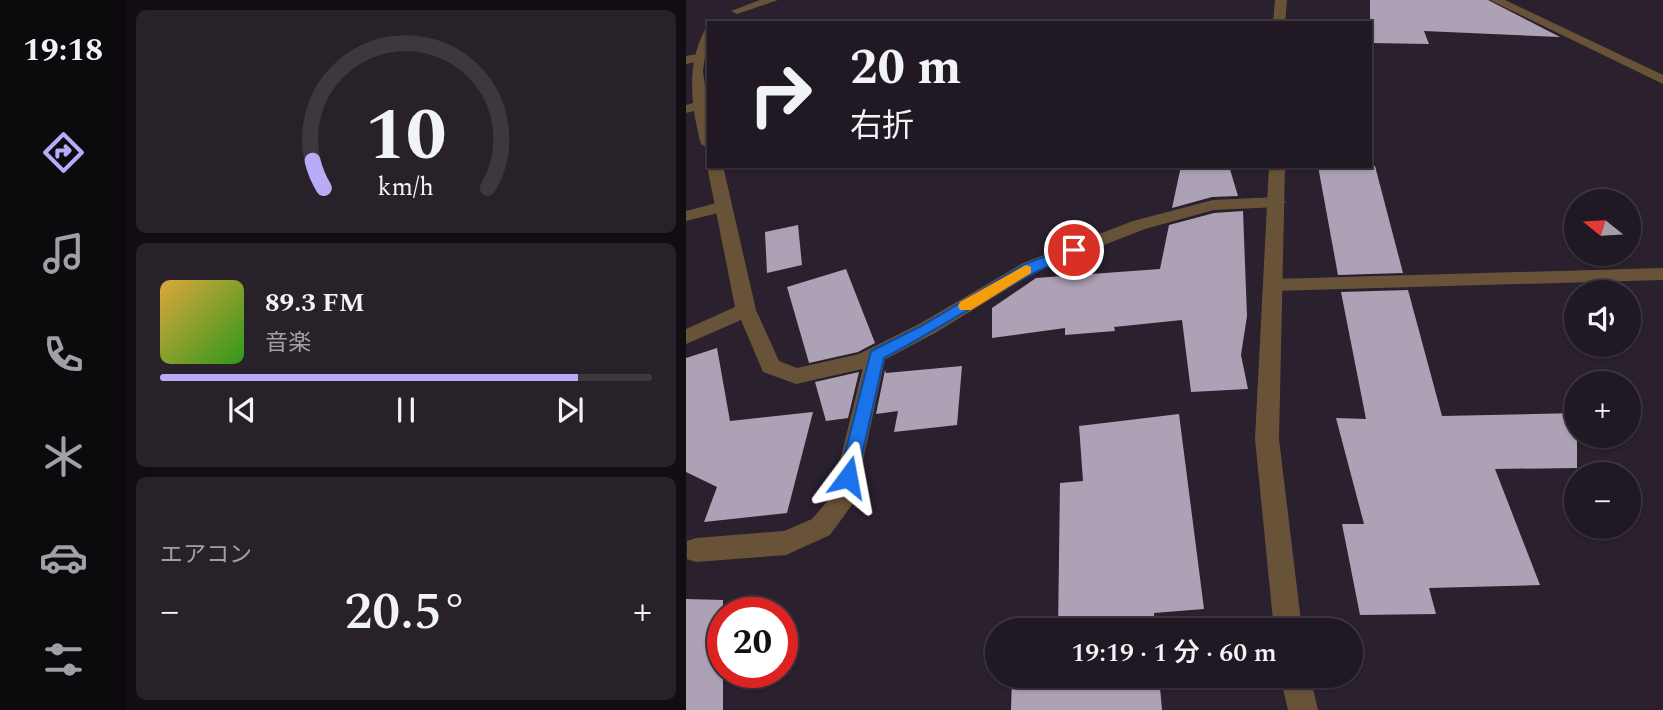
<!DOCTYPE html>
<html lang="ja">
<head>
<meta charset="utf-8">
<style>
  :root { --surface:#201822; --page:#28212a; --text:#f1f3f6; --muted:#a2a0a5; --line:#3d3740; --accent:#b8abf7 }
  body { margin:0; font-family:Spectral,"Noto Sans JP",serif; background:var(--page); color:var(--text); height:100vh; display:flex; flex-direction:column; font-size:26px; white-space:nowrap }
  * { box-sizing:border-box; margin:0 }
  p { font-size:23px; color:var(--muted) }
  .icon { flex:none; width:38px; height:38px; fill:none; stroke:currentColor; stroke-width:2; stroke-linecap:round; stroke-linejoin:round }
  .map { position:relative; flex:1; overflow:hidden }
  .drawer { display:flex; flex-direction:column; gap:10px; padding:10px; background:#120d13; width:560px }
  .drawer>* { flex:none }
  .banner { position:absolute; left:21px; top:21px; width:665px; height:147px; border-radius:0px; box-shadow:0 2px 5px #0004,0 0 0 2px var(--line); background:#201822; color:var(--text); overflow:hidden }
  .needle { width:46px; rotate:288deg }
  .tools { position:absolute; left:878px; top:189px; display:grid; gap:14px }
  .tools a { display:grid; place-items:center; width:77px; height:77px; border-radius:50%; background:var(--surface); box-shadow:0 2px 5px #0004,0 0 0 2px var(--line); font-size:35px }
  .speed { position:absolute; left:21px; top:597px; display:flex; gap:14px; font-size:35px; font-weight:700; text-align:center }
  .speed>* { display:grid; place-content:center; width:91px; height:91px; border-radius:50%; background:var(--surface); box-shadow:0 2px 5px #0004,0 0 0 2px var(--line); line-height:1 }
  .speed .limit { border:10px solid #d22; background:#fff; color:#111 }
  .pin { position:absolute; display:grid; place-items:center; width:60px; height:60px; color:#fff; margin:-30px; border:4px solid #fff; border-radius:50%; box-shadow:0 2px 7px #0007 }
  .me { position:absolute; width:77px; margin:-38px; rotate:13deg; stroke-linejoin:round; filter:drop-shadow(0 0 5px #0008) }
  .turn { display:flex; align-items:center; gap:24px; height:147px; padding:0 28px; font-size:32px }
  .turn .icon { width:91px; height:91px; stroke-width:2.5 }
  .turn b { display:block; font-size:49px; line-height:60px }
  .big { font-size:52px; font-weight:600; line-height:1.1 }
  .drawer .widget { flex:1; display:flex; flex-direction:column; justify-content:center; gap:10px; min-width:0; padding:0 24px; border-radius:10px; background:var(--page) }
  .drawer .dial { align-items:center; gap:0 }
  .dial svg { height:182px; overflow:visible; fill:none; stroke:var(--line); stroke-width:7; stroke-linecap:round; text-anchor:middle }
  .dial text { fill:var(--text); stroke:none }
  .song { display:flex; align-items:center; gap:21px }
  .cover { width:84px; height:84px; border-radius:10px; background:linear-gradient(135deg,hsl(40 70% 55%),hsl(110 70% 35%)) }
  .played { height:7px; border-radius:4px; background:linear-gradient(90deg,var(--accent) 85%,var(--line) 85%) }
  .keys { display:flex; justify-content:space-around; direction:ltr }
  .heat { display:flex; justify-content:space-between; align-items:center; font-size:38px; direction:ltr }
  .trip { position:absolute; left:299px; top:618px; width:378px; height:70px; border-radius:35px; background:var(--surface); box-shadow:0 2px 5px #0004,0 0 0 2px var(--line); font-weight:600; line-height:70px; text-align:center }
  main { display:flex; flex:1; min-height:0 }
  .tabs { display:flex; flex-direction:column; width:126px; justify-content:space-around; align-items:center; background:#0d0a0e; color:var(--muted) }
  .tabs .icon { width:49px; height:49px }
  .tabs .current { color:var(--accent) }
  .tabs b { font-size:32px; color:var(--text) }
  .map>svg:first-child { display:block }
  .building { fill:#aca1b5 }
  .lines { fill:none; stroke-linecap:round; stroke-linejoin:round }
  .service { fill:#695338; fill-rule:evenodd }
  .minor { fill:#695338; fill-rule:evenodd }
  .tertiary { fill:#695338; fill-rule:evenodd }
  .route { fill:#1a73e8; stroke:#114b97; stroke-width:2 }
  .slow { fill:#f59e0b }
</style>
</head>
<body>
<main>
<nav class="tabs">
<b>19:18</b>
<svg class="icon current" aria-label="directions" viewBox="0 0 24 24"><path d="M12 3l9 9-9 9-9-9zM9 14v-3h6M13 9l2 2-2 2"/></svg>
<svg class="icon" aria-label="music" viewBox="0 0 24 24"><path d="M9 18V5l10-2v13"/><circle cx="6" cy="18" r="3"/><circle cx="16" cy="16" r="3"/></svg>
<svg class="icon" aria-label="phone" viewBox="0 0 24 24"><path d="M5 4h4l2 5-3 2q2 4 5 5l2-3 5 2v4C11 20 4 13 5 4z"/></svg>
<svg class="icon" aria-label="climate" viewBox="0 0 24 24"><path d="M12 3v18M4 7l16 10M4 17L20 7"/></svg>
<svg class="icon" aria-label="car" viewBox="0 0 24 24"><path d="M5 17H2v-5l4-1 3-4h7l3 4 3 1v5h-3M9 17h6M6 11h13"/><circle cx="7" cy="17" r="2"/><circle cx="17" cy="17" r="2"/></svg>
<svg class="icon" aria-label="filters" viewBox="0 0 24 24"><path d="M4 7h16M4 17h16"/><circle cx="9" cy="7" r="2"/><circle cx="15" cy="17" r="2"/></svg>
</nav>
<section class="drawer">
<div class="widget dial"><svg viewBox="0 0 100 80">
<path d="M14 69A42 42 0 1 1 86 69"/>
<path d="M14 69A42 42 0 0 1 9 57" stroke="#b8abf7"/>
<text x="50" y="56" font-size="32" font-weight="700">10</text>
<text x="50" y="72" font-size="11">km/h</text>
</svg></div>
<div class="widget">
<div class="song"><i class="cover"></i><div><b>89.3 FM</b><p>音楽</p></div></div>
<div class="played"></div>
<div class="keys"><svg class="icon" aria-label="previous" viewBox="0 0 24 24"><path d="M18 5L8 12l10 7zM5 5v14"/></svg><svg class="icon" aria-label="pause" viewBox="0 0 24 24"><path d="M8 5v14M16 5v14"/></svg><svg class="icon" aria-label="next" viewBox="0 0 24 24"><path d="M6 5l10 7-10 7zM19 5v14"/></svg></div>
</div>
<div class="widget"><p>エアコン</p>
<div class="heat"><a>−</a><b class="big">20.5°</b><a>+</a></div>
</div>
</section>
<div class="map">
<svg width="977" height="710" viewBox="0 0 977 710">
  <rect width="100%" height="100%" fill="#2a202e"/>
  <g class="building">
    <polygon points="684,0 802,0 874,37 738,31 743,44 684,43"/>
    <polygon points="495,166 543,166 552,196 526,197 486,208"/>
    <polygon points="632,166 689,166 717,273 652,275"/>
    <polygon points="557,211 561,316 555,355 562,389 505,392 496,320 428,327 429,331 379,335 379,328 306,338 306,308 350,278 474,269 483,225 528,213"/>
    <polygon points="112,225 116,265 81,273 79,232"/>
    <polygon points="160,269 189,343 172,352 123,363 101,287"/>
    <polygon points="722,290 756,416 891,413 891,468 809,469 854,585 743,588 750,614 674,615 656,524 678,524 650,418 680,419 655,292"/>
    <polygon points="31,348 44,421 127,412 101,513 18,522 31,487 0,472 0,358"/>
    <polygon points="276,366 271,425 208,432 212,411 190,414 199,370 200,373"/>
    <polygon points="173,372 162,418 140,421 129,382"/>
    <polygon points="493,414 518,609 468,613 469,630 372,630 374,483 397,481 393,426"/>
    <polygon points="0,599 37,600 37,710 0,710"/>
    <polygon points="326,676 473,676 476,710 325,710"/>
  </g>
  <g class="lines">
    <g class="service">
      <polygon points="11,54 17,58 16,61 0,64 0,56"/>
      <polygon points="11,102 16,103 16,109 0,113 0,105"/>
      <polygon points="38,201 44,202 46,206 44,210 0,221 0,211"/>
      <polygon points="977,268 977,280 588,291 581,289 578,285 581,281 588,279"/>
      <polygon points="190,347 197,350 200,355 168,502 144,535 100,555 10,562 1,559 1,541 10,538 98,531 126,519 145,497 180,355 183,350"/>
    </g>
    <g class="minor">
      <polygon points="74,0 92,0 51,14 45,11"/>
      <polygon points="804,0 819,0 977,75 977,84"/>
      <path d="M23 29 17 71 23 115V149L15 144C5 106 0 64 19 30Z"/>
      <polygon points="23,164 23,166 37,166 70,310 93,361 111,368 173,354 235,323 337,263 447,221 527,200 592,197 600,202 592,207 528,210 459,229 351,271 249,333 185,367 110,384 77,372 55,320 0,344 0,329 49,307 21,166"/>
    </g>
    <g class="tertiary">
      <polygon points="589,0 601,0 599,23 587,23"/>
      <polygon points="583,166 599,166 593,439 616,630 588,630 569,439"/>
      <polygon points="594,676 624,676 632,710 602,710"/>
    </g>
  </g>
  <path class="route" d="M388 246 392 247V253C324 280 263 324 198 358L171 477 169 483 162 485 156 483 153 477 185 351 237 325 339 264Z"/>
  <polygon class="slow" points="340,265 345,267 345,273 285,310 274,310 272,306 274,302"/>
</svg>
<div class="tools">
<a><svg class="needle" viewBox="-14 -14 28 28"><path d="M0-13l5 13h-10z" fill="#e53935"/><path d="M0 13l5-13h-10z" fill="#a2a0a5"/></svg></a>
<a><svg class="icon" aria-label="sound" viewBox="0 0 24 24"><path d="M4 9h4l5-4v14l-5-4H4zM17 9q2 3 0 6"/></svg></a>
<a>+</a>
<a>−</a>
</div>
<div class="speed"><div class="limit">20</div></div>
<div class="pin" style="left:388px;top:250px;background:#d93025"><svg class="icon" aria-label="arrive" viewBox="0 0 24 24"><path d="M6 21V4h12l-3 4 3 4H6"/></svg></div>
<svg class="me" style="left:162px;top:477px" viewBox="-20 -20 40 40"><path d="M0-17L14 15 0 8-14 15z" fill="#1a73e8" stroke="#fff" stroke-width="4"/></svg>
<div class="trip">19:19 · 1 分 · 60 m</div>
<div class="banner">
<div class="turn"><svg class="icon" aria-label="right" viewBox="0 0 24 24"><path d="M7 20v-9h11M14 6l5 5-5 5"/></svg><div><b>20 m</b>右折</div></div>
</div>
</div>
</main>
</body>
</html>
